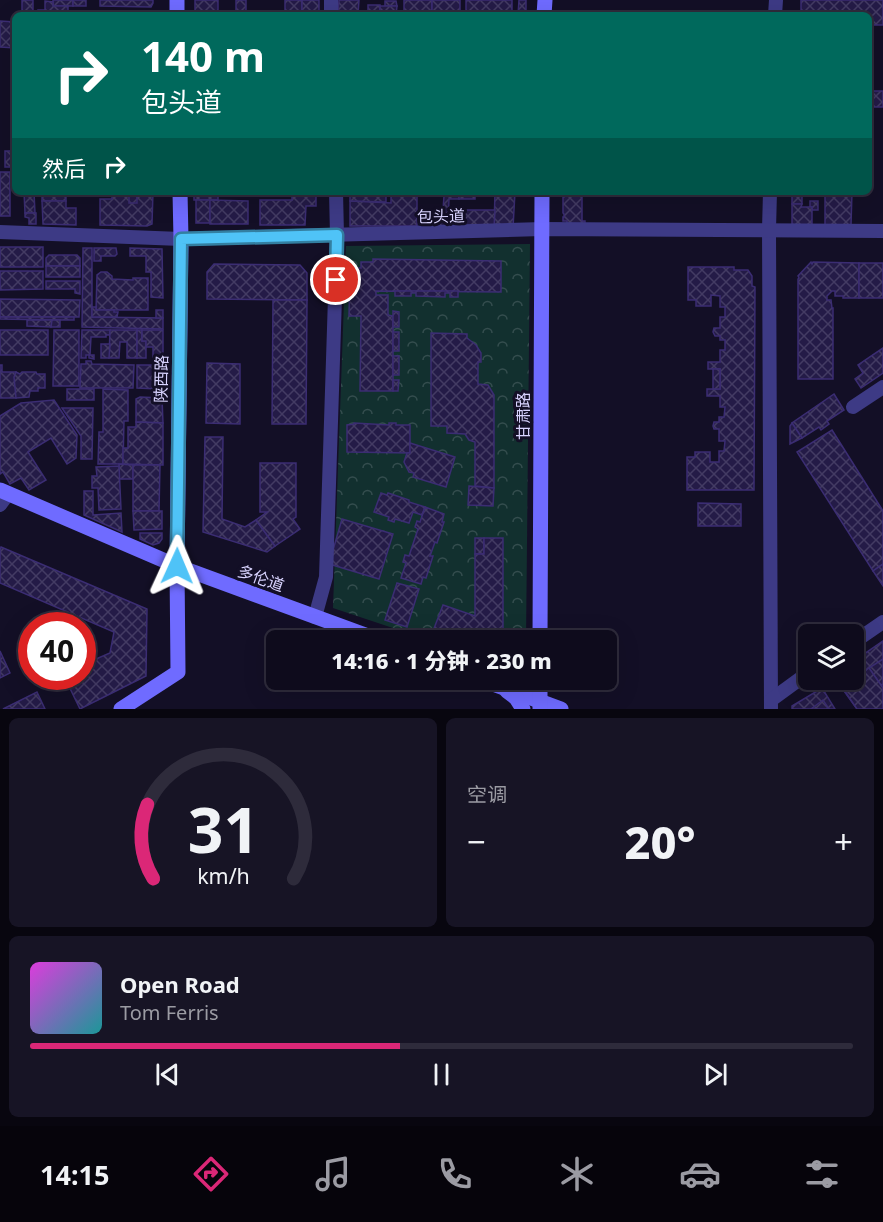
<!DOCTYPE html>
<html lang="zh">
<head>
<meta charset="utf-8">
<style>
  :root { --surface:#0e0b1c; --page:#171425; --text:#f1f3f6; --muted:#9b9ba3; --line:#2e2b3b; --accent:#db2777 }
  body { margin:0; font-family:"Noto Sans","Noto Sans SC",sans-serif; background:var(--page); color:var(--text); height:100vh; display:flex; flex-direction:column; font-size:22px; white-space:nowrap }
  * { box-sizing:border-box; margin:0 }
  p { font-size:20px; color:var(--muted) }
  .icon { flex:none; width:33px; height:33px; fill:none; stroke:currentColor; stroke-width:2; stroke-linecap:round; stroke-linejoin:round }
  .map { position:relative; height:709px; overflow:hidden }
  .side { display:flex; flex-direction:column; gap:9px; padding:9px; background:#08060f; flex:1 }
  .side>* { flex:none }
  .guide { position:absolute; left:12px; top:12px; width:860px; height:183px; border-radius:9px; box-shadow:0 6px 24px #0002,0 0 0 2px var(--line); background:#00695c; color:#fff; overflow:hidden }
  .fabs { position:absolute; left:798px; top:624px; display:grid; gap:12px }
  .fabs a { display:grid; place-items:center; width:66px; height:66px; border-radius:9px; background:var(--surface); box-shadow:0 6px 24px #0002,0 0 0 2px var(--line); font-size:30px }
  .speed { position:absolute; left:18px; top:612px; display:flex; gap:12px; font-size:30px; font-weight:700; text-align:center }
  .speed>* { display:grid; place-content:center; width:78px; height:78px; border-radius:50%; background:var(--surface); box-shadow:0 6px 24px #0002,0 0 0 2px var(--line); line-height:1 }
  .speed .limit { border:9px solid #d22; background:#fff; color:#111 }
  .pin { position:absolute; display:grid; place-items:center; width:51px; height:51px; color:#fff; margin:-26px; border:3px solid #fff; border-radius:50%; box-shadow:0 2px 6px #0007 }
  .me { position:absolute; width:66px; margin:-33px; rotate:1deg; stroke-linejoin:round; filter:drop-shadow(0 0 4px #0008) }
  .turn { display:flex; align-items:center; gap:21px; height:126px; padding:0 30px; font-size:27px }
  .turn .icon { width:78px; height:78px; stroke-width:2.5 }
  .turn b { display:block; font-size:42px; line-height:51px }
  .then { display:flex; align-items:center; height:57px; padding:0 30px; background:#0003; gap:12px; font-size:22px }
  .big { font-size:45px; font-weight:800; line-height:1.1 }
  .side .card { flex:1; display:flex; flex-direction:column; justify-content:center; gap:9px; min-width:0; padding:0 21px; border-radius:9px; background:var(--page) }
  .side .dial { align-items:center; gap:0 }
  .dial svg { height:156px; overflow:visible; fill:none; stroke:var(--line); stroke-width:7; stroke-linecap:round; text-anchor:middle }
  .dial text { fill:var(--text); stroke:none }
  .song { display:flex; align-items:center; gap:18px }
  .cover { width:72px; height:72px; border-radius:9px; background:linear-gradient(135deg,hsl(300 70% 55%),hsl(180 70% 35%)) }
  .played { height:6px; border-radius:3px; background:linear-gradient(90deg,var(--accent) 45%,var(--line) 45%) }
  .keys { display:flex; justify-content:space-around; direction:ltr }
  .heat { display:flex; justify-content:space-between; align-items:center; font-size:33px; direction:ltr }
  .side .tiles { flex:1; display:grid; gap:9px; grid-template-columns:1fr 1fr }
  .card:last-child { grid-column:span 2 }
  .trip { position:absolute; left:266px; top:630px; width:351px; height:60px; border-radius:9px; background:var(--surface); box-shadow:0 6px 24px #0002,0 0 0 2px var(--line); font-weight:800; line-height:60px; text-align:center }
  .menu { display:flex; height:96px; justify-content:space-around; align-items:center; background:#06040b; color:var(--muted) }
  .menu .icon { width:42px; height:42px }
  .menu .current { color:var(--accent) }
  .menu b { font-size:27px; color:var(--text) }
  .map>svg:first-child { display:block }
  .forest { fill:url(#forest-crowns) }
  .building { fill:url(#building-cross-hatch); stroke:#3b2d73; stroke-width:1.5 }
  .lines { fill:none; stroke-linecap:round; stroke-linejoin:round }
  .street { stroke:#3d3a85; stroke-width:14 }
  .secondary { stroke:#6f6bff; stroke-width:15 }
  .route-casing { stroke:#337fa1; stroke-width:15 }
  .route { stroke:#4fc3f7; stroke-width:10 }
  .labels { text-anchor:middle; stroke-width:6; stroke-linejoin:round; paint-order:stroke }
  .street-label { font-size:16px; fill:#d9d4ff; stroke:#130f26 }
</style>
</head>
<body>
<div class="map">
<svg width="883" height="709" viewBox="0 0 883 709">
  <defs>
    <pattern id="forest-crowns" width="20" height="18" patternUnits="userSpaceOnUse" patternTransform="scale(1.5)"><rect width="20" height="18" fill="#12302f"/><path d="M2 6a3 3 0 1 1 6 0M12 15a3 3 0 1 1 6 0" fill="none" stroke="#344d4e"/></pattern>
    <pattern id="building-cross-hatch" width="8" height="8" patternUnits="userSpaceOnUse" patternTransform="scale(1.5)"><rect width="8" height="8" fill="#241b47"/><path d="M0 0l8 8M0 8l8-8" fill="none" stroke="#433b63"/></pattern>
  </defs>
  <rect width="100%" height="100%" fill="#130f26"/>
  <polygon class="forest" points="530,244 526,640 429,640 333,608 346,246"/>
  <g class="building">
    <rect x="22" y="0" width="11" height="15"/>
    <rect x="53" y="0" width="20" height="6"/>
    <rect x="73" y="0" width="13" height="6"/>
    <polygon points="100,0 153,0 153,3 151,7 100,6"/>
    <rect x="195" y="0" width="23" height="15"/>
    <polygon points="236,0 246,0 246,13 243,14 243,15 236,15"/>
    <rect x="285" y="0" width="17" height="15"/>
    <polygon points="299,0 319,0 319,15 302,15 302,0"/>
    <polygon points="339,0 359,0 358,15 338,15"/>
    <rect x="404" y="0" width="28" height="15"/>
    <rect x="432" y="0" width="28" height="15"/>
    <rect x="466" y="0" width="46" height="15"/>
    <polygon points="519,0 526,0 526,15 515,15 518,15"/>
    <polygon points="801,0 883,0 883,25 868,25 868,15 801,15"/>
    <polygon points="45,1 53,2 53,6 68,6 68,15 38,15 38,10 45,10"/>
    <polygon points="385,1 396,1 397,6 385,6"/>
    <rect x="368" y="5" width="12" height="6"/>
    <polygon points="380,6 397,6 396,15 380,15"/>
    <rect x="88" y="12" width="29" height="3"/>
    <polygon points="0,21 15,22 15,48 0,47"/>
    <rect x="868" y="91" width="15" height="16"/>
    <rect x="5" y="151" width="10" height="16"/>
    <rect x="0" y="172" width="10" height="44"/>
    <polygon points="24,192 34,192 35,213 25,213"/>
    <rect x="42" y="192" width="24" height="9"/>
    <polygon points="112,192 153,192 152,224 147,226 100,225 100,199 112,199"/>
    <rect x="194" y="192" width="24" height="8"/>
    <polygon points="292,192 316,192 316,206 306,206 305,225 260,225 260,200 292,200"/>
    <polygon points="350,192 386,192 386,202 350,201"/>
    <polygon points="449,192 459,192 459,199 449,199 448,227 435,225 435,218 441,218 441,210 443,210 444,196 449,196"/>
    <rect x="459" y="192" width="16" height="7"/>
    <polygon points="495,192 515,192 513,228 494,228"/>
    <polygon points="563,192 582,192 582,221 585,221 585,226 567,226 567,221 563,221 563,217 564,217 564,214 563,213 563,197 564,197 564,193"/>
    <rect x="792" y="192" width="10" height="12"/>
    <polygon points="825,192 852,192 851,225 825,232"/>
    <polygon points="391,193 417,193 417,226 350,226 350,201 391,203"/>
    <rect x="129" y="196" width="8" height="7"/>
    <rect x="196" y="200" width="14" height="23"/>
    <polygon points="210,200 248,201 248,224 210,224"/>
    <polygon points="42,201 66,201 66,208 76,208 76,225 43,224"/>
    <polygon points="810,201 818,201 818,210 812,210 812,207 810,207"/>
    <polygon points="792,204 802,204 801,207 812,207 812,232 792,224"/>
    <polygon points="452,210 495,210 494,228 452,228"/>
    <polygon points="25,213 36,213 36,224 29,224 29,218 25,217"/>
    <rect x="0" y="247" width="43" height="20"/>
    <polygon points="83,248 92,248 92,317 163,318 163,329 82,327"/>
    <polygon points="94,248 116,248 117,254 115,256 101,256 101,261 94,261"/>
    <polygon points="130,248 162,249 163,298 151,297 151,272 146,272 146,256 130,256"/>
    <polygon points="49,255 77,255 80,258 80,266 46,266 46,258"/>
    <polygon points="373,259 501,261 501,292 376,291 376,295 388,295 388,315 393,316 393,391 360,391 361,316 349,316 350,268 361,268 361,262 373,262"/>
    <polygon points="811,262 812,264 813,262 859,263 859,298 843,298 843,296 835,296 835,291 832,291 827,296 827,300 831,300 832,308 833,308 833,379 798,379 798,279 799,278 798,276"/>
    <rect x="859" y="263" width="24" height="35"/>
    <polygon points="214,264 300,265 307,273 307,300 207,299 207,272"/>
    <rect x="46" y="266" width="34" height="11"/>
    <polygon points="688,267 734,267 734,270 748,270 752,276 752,286 755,287 754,490 687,490 687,457 695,457 695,452 710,452 710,462 719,462 719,451 724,451 725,441 719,441 719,429 714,429 713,426 714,422 719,422 719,417 724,417 725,407 720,407 720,396 707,396 707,389 720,389 720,369 708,369 708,362 720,362 720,350 725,350 725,340 720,340 720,336 715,336 713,332 714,328 720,328 720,317 725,317 725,307 720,307 720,296 711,295 711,306 696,306 696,300 688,300"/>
    <polygon points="0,271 43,271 43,289 0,290"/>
    <polygon points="101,272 107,272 112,276 112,279 133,280 133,278 148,278 148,310 96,310 97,275"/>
    <polygon points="46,281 80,281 80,294 75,293 75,289 46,289"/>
    <polygon points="395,291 458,291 458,297 450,297 450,293 445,293 445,297 416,296 416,293 411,293 411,296 395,296"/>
    <polygon points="0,299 80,300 79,317 0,317"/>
    <polygon points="273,300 307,300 306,424 272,424"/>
    <polygon points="92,307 96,307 96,310 114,310 114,312 118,312 117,317 92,317"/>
    <rect x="156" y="310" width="7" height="8"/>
    <polygon points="393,311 399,312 399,327 393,327"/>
    <polygon points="0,317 74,317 74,320 52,320 0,319"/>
    <polygon points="27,320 52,320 51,327 27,326"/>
    <polygon points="52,320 60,320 60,327 51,327"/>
    <rect x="0" y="330" width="48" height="25"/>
    <polygon points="54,330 79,330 79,386 53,386"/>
    <polygon points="82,330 110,330 110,335 106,335 106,337 91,337 90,355 94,355 94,359 89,358 89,355 86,355 86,358 81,358"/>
    <polygon points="110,330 137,330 137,358 127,358 127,342 120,342 119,358 109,358"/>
    <polygon points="137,330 142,330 142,341 146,341 146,358 137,358"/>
    <polygon points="142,330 163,330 163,358 153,358 153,347 146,347 146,341 142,341"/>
    <rect x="393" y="332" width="6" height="19"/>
    <polygon points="431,333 467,334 467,338 476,345 481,353 481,362 478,362 478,384 488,385 494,395 494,488 475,486 475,442 469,440 465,434 447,433 447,426 431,426"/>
    <polygon points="101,344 110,344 109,358 101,358"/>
    <polygon points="883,348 883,373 861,388 855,379 863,373 858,365"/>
    <rect x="393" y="356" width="6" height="19"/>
    <polygon points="86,361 91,361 92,364 134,365 133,388 80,388 81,364 86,364"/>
    <polygon points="207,363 240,364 240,424 206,423"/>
    <polygon points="0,365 2,365 2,372 16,372 16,398 0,398"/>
    <polygon points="137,365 158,365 158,389 137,388"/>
    <rect x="713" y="369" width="7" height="20"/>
    <polygon points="16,372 20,374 22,372 36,372 37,374 45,374 45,388 38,388 38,391 30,391 29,397 16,398 14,377"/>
    <polygon points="393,380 399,380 398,391 393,391"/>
    <rect x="67" y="389" width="27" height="11"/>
    <polygon points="103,389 128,390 128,421 124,421 123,464 98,464 99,432 103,432"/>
    <polygon points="834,394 844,410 827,421 829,424 821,430 819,427 802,438 792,423"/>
    <polygon points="140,397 162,398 163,423 136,422 136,399"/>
    <polygon points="54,400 77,435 76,458 67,464 51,438 28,452 46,480 29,490 21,478 10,484 3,472 0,474 0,416 21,403"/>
    <polygon points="62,408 93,408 92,459 81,459 81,436"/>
    <polygon points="136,422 163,423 163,465 123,464 123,448 128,448 128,427 136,427"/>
    <polygon points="354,423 389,425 389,423 396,423 396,425 410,425 410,453 347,452 347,425 354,424"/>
    <polygon points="792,423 802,438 790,444 790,426"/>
    <polygon points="832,430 883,511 883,564 873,571 797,452"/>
    <polygon points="205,437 223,437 222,519 245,527 256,520 275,546 267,552 203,532"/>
    <polygon points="410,443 455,457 446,487 413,477 414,473 409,472 404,462 407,453 410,453"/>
    <polygon points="260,463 296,463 296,517 293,519 300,529 275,546 256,520 267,512 260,512"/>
    <polygon points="119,464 133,465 133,479 119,479"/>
    <polygon points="133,465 160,465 159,511 133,511"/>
    <polygon points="119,466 121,509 99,510 98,488 92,488 92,476 97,476 96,467"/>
    <polygon points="469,486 494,488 493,506 468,505"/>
    <polygon points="84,491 93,491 93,515 121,513 122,532 84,515"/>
    <polygon points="381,493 387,495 388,493 409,500 409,502 425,507 422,515 413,512 409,523 395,519 394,522 388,520 389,517 374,512"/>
    <polygon points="698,503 741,504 741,526 698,526"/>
    <polygon points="425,507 444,514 442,522 444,522 437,543 435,542 430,556 433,556 426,578 423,577 421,584 401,578 406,563 403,562 405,555 409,556 418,529 415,527 417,521 420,522"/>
    <polygon points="133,511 162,511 162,529 134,530"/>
    <polygon points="342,519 393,534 379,579 329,564"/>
    <polygon points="140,533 162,533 162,539 159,543 153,545 140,539"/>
    <rect x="475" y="538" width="9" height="16"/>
    <polygon points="484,538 503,538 503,630 484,640 459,640 433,631 443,605 475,616 475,554 484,554"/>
    <polygon points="1,547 147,609 146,676 80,709 64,676 82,676 82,665 110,653 114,632 0,583 0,550"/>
    <polygon points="883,564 883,586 873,571"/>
    <polygon points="397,583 419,589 407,627 385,620"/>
    <polygon points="883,641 883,709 857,709 836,680 854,680 854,661"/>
    <polygon points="0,651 10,673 0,678"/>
    <polygon points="883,659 883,684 881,685 869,668"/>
    <polygon points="869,668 883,688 883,709 857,709 842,687"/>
    <polygon points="822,688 835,709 792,709 792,706"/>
    <polygon points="37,692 45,709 3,709"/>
    <polygon points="823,700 829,709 811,709"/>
  </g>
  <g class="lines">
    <g class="street">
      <polyline points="331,0 331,15"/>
      <polyline points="775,15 776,0"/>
      <polyline points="770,192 769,229 771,709"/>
      <polyline points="0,232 181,239 542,229 883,231"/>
      <polyline points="853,407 883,387"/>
      <polyline points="0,505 8,494"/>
      <polyline points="315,617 326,577 337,235 336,192"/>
      <polyline points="854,642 883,622"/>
      <polyline points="771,700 808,673"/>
    </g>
    <g class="secondary">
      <polyline points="177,0 177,15"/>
      <polyline points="544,15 545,0"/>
      <polyline points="0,490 177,566 379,640"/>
      <polyline points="540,640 542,192"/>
      <polyline points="482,680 561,709"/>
      <polyline points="540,680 540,709"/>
      <polyline points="507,691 516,698 523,709"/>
      <polyline points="121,709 178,672 177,566 181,239 180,192"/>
    </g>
  </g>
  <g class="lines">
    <defs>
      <polyline id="route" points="177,566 181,239 337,235 336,280"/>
    </defs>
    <use href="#route" class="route-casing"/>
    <use href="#route" class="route"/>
  </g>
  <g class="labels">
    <g class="street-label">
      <text transform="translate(441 216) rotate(-1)" y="6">包头道</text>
      <text transform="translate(161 379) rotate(-89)" y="6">陕西路</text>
      <text transform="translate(523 416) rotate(-90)" y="6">甘肃路</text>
      <text transform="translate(261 578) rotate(20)" y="6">多伦道</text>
    </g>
  </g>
</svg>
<div class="fabs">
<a><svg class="icon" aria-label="layers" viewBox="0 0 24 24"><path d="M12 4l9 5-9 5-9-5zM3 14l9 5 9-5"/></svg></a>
</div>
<div class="speed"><div class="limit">40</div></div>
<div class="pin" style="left:336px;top:280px;background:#d93025"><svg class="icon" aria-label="arrive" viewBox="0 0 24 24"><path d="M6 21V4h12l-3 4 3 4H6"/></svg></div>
<svg class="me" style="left:177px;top:566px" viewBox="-20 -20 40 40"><path d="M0-17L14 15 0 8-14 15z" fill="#4fc3f7" stroke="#fff" stroke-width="4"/></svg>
<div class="trip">14:16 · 1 分钟 · 230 m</div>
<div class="guide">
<div class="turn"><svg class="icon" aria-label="right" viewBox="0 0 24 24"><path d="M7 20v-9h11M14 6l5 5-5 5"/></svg><div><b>140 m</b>包头道</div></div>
<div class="then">然后<svg class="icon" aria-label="right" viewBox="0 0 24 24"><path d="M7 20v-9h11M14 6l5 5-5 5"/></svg></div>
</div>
</div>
<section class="side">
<div class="tiles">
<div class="card dial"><svg viewBox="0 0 100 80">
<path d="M14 69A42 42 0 1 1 86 69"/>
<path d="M14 69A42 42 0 0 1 11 31" stroke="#db2777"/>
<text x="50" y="56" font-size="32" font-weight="700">31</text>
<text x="50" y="72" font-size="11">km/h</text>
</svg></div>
<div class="card"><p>空调</p>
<div class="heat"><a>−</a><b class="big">20°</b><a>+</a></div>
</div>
<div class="card">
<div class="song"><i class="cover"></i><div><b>Open Road</b><p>Tom Ferris</p></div></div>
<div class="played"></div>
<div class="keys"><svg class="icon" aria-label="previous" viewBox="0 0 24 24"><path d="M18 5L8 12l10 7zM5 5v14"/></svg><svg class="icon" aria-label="pause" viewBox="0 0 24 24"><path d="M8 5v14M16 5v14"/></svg><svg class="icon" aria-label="next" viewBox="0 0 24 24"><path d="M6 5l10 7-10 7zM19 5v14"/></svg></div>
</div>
</div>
</section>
<nav class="menu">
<b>14:15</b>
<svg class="icon current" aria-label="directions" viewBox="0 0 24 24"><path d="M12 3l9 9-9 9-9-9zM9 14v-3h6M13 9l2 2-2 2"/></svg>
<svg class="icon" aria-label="music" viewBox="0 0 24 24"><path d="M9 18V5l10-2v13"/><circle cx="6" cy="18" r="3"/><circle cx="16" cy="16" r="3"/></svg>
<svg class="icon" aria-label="phone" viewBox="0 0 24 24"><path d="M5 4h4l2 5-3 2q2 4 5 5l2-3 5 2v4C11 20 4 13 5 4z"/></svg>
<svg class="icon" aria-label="climate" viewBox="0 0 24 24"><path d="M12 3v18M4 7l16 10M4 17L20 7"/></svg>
<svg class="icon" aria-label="car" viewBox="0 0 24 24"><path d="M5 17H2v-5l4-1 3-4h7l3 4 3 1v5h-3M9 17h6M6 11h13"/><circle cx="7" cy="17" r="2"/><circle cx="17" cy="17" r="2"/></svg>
<svg class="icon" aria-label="filters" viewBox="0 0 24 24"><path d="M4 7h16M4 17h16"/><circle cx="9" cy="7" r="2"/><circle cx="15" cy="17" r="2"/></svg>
</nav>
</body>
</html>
